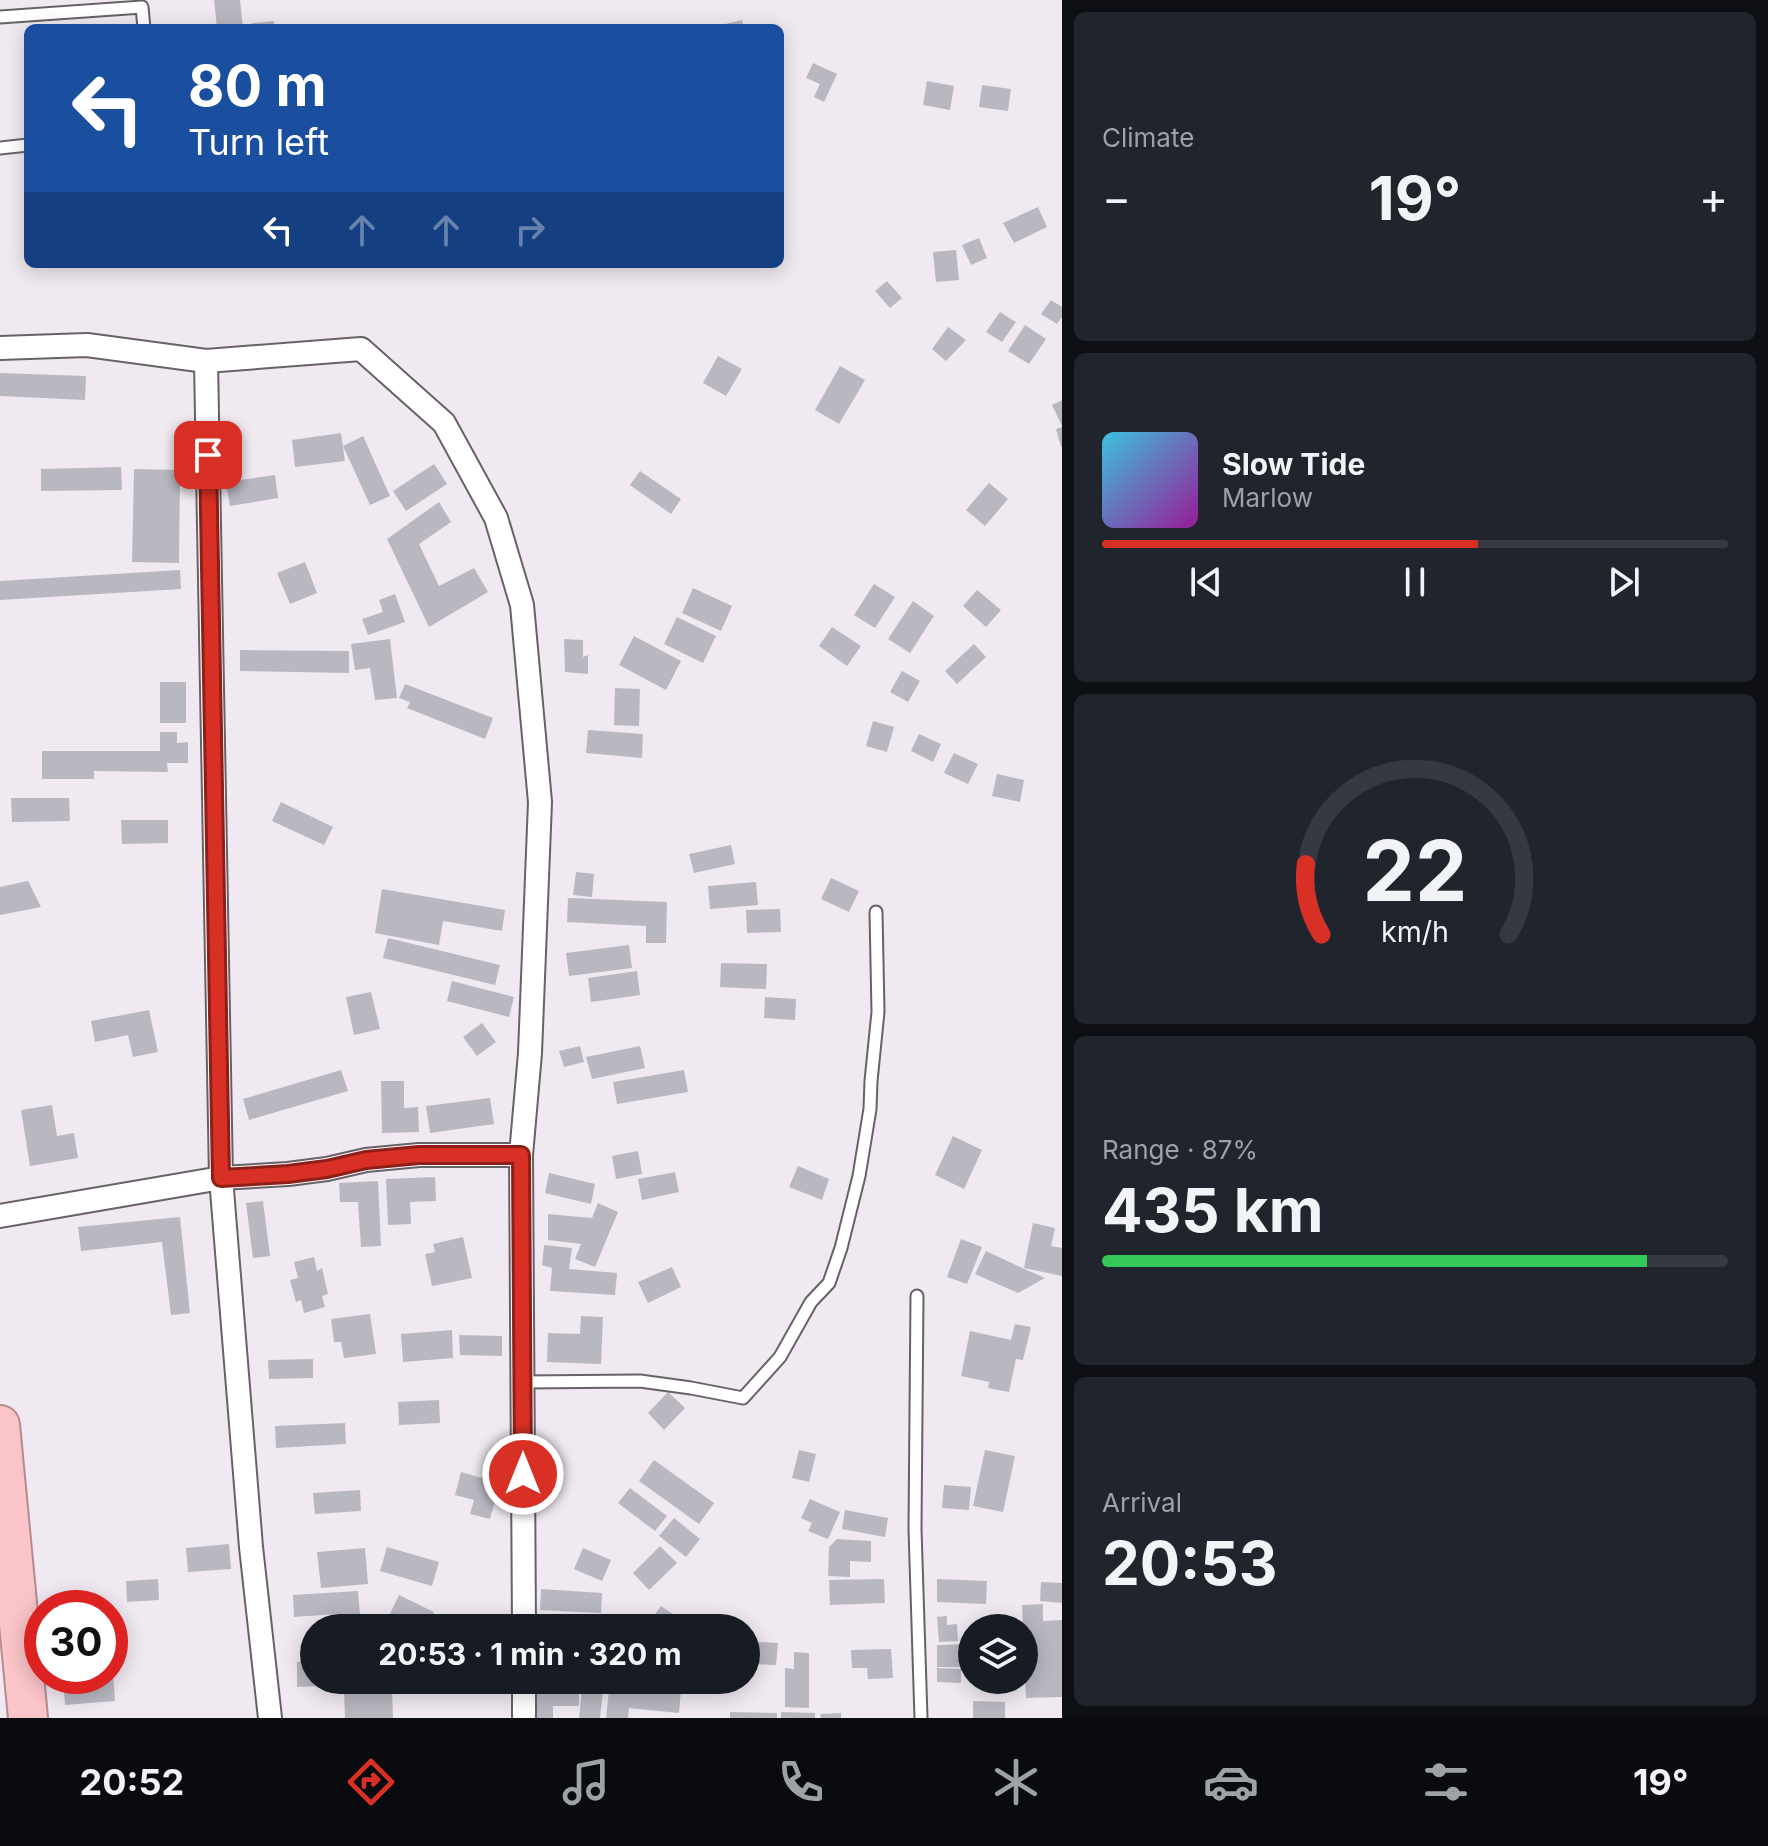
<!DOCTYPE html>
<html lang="en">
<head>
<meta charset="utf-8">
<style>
  :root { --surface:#171b24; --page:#20242c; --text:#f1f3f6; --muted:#9ea1a6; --line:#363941; --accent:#d93025 }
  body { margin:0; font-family:Inter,sans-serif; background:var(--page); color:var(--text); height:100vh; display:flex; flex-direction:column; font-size:30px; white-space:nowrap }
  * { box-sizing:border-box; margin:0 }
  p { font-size:26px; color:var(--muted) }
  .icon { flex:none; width:44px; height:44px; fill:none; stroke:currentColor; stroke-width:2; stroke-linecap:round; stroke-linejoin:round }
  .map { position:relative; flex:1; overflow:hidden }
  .drawer { display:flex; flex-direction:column; gap:12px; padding:12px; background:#0d0f14; width:706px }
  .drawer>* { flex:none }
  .guide { position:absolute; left:24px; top:24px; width:760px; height:244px; border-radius:12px; box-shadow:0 4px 20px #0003; background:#1a4fa0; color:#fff; overflow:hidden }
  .controls { position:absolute; left:958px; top:1614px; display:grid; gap:16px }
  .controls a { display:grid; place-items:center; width:80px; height:80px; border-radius:50%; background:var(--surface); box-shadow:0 4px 20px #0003; font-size:40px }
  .speed { position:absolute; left:24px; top:1590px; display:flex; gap:16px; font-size:40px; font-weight:700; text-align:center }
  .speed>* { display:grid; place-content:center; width:104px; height:104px; border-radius:50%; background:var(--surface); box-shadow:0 4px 20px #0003; line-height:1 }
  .speed .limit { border:12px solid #d22; background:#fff; color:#111 }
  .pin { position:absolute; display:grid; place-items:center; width:68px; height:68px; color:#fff; margin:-34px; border-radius:16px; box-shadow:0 4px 12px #0006 }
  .me { position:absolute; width:88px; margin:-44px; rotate:0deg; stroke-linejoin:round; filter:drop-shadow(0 0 6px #0008) }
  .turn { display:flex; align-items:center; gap:28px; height:168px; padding:0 32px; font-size:36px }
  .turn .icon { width:104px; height:104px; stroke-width:2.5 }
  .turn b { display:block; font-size:56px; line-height:68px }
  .lanes { display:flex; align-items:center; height:76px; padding:0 32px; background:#0003; justify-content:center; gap:40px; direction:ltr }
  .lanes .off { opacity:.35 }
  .big { font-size:60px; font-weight:700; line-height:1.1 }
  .drawer .card { flex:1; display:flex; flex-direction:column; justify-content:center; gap:12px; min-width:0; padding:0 28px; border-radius:12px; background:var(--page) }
  .drawer .dial { align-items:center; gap:0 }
  .dial svg { height:208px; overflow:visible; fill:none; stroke:var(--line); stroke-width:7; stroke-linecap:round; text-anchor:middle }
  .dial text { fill:var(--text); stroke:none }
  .song { display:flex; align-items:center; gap:24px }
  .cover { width:96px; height:96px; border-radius:12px; background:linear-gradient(135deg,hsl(190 70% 55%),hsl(300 70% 35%)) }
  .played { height:8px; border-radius:4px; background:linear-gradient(90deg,var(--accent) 60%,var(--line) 60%) }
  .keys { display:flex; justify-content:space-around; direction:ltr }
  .heat { display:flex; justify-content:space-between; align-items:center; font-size:44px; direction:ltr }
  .charge { height:12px; border-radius:6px; background:linear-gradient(90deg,#34c759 87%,var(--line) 0) }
  .trip { position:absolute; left:300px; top:1614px; width:460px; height:80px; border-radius:40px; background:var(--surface); box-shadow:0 4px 20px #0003; font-weight:700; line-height:80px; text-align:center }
  .menu { display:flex; height:128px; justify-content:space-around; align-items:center; background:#090b0e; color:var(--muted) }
  .menu .icon { width:56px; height:56px }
  .menu .current { color:var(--accent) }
  .menu b { font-size:36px; color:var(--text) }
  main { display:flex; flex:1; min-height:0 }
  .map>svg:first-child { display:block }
  .building { fill:#b9b8c1 }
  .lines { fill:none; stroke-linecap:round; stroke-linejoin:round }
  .service-casing { stroke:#686168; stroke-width:15 }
  .minor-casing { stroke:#686168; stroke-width:26 }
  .trunk-casing { stroke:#b68a8e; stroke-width:42 }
  .service { stroke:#fff; stroke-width:11 }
  .minor { stroke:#fff; stroke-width:22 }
  .trunk { stroke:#fac4c8; stroke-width:38 }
  .route-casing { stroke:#8d1f18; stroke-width:20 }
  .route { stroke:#d93025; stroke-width:14 }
</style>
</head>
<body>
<main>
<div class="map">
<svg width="1062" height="1718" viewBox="0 0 1062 1718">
  <rect width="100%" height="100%" fill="#f0e9f1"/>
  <g class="building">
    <polygon points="214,0 240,0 243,28 217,28"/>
    <polygon points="742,20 744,28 722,28 721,25"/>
    <polygon points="274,21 274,28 253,28 252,23"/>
    <polygon points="813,63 837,74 824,102 814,97 820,84 806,78"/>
    <polygon points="927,81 954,86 950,110 923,105"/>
    <polygon points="982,85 1011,89 1008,111 979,107"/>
    <polygon points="1038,207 1047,227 1014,243 1003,223"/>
    <polygon points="979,238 987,258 971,265 962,245"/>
    <polygon points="956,250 959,280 936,282 933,252"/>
    <polygon points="887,281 902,298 890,308 875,291"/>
    <polygon points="1051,300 1062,307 1062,317 1057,324 1041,314"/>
    <polygon points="1000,312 1016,322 1002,342 986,332"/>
    <polygon points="1025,325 1046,339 1029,364 1008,351"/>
    <polygon points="948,327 966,340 946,361 932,349"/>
    <polygon points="718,356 742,369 726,396 703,383"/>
    <polygon points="840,366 865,380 839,424 815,410"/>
    <polygon points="0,373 86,376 85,400 0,396"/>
    <polygon points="1062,400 1062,426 1052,405"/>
    <polygon points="1062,427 1062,447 1061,447 1056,429"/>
    <polygon points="341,433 345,461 295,467 292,440"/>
    <polygon points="363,436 390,496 370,505 343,446"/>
    <polygon points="434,464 447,484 406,511 393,491"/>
    <polygon points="121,467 122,490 41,491 41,469"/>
    <polygon points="134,469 180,470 179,563 132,562"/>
    <polygon points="640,471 681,499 671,514 630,485"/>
    <polygon points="275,475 278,498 230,506 226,482"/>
    <polygon points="989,483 1008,499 985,526 966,510"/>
    <polygon points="439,502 451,522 419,544 439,586 474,568 488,592 429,627 387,539"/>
    <polygon points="305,562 317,593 290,604 277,573"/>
    <polygon points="180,570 181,589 0,600 0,581"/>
    <polygon points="874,584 895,597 875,628 854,615"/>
    <polygon points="693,588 732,606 721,631 682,613"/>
    <polygon points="977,590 1001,610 986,627 963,606"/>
    <polygon points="395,594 405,622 368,635 362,619 383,612 379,600"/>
    <polygon points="913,601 934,616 910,653 888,639"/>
    <polygon points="677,617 716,636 703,663 664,644"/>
    <polygon points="832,627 861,646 847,666 819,646"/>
    <polygon points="634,636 681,661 666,690 619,665"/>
    <polygon points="390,639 397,698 375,700 370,668 355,670 351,644"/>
    <polygon points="564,639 583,640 583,657 588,655 588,674 565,672"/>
    <polygon points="974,644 986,657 957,684 945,671"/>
    <polygon points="240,650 349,651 349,673 240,671"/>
    <polygon points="902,671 920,681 908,702 890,692"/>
    <rect x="160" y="682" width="26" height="41"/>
    <polygon points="405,684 493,718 485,739 407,708 410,702 399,698"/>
    <polygon points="615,688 640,689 639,726 614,725"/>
    <polygon points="873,721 894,727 887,752 866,746"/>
    <polygon points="588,730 643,734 642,758 586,753"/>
    <polygon points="160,732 177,732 177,743 188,742 188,763 167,763 168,772 94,771 94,779 42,779 42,751 160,751"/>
    <polygon points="919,734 941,744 933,762 911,751"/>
    <polygon points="954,753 978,764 968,784 944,773"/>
    <polygon points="997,774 1024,780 1020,802 992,796"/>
    <polygon points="11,798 69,798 70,821 12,822"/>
    <polygon points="281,802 333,827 324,845 272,821"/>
    <polygon points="121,820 168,820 168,843 122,844"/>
    <polygon points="731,845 735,864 694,873 689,854"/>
    <polygon points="576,872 594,874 592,897 573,895"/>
    <polygon points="831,878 859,891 849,912 821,899"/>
    <polygon points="28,881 41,907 0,915 0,887"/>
    <polygon points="756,882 758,905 710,909 708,886"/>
    <polygon points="382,889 505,910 502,931 443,921 439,945 375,933"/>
    <polygon points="568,898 667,902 666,943 646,943 646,926 567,922"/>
    <polygon points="780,909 781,932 747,933 746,910"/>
    <polygon points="388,938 500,965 495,985 383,958"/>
    <polygon points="629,945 632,968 569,976 566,953"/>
    <polygon points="721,963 767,964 766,989 720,987"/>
    <polygon points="637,971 640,995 591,1002 588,978"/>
    <polygon points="452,981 514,997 509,1017 447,1001"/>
    <polygon points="371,992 380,1029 354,1035 346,997"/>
    <polygon points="765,997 796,999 795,1020 764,1018"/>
    <polygon points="149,1010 158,1052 133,1057 128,1035 95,1042 91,1021"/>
    <polygon points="482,1023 496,1042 477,1056 463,1037"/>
    <polygon points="580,1046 584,1062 564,1067 559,1051"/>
    <polygon points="640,1046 645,1068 592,1079 586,1057"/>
    <polygon points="341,1070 348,1091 249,1120 243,1099"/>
    <polygon points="684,1070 688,1092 617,1104 613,1082"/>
    <polygon points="381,1081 404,1081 404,1108 418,1107 419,1132 382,1133"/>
    <polygon points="490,1098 494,1124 430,1133 426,1106"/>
    <polygon points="52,1105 57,1136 74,1133 78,1158 30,1166 21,1110"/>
    <polygon points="953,1136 982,1150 964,1189 935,1175"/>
    <polygon points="638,1151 642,1174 616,1179 612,1156"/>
    <polygon points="798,1166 829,1179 822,1200 789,1187"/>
    <polygon points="675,1172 679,1192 642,1200 638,1179"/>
    <polygon points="549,1173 595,1184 591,1204 545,1193"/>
    <polygon points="435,1177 436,1201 410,1202 411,1224 388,1225 386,1179"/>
    <polygon points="378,1181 381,1246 361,1247 358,1202 340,1202 339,1183"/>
    <polygon points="263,1201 270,1256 253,1258 246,1203"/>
    <polygon points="598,1203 618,1212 595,1267 575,1259 581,1244 548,1240 548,1214 592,1218"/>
    <polygon points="180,1217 190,1313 171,1315 162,1242 81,1251 78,1227"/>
    <polygon points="1033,1223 1055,1228 1051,1246 1062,1248 1062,1276 1024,1268"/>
    <polygon points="463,1237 472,1278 432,1286 425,1254 435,1252 433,1244"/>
    <polygon points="961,1239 982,1247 967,1284 947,1277"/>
    <polygon points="544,1245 572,1248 569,1269 617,1273 615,1295 550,1291 552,1268 542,1265"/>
    <polygon points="986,1251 1018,1266 1045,1278 1018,1293 975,1274"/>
    <polygon points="314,1257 317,1271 322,1268 328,1294 322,1296 325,1307 304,1313 301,1300 296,1302 290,1280 298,1278 294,1262"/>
    <polygon points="672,1267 681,1287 648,1303 638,1282"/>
    <polygon points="370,1314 376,1354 344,1358 341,1342 334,1342 331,1319"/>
    <polygon points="581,1316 603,1317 601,1364 547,1362 548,1333 580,1334"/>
    <polygon points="1015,1324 1031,1327 1023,1360 1016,1359 1009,1392 988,1388 989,1382 961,1376 970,1331 1011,1340"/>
    <polygon points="452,1330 453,1358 403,1362 401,1334"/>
    <polygon points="459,1335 502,1336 502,1356 460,1355"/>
    <polygon points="313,1359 313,1378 269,1379 268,1360"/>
    <polygon points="668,1392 685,1408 664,1430 648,1413"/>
    <polygon points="439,1400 440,1423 399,1425 398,1402"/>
    <polygon points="345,1423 346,1444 276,1448 275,1426"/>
    <polygon points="799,1450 816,1454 809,1482 792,1478"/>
    <polygon points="985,1450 1015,1456 1003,1512 973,1506"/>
    <polygon points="654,1460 714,1503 699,1524 639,1481"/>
    <polygon points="461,1472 500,1483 490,1519 470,1514 474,1500 455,1495"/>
    <polygon points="944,1485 971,1487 969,1510 942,1508"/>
    <polygon points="630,1488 667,1516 655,1531 618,1503"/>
    <polygon points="360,1490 361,1511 315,1514 313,1493"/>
    <polygon points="810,1499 840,1512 828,1539 808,1531 812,1523 801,1518"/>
    <polygon points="845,1510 888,1518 885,1537 842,1529"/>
    <polygon points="674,1518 700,1539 686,1557 659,1536"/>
    <polygon points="837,1539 871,1541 871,1562 850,1561 850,1577 828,1576 829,1547"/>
    <polygon points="229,1544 231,1569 188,1572 186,1548"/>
    <polygon points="660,1546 677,1563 649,1590 633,1573"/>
    <polygon points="387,1547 439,1562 432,1586 380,1571"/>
    <polygon points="365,1548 368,1584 321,1588 317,1552"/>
    <polygon points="583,1548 611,1560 602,1581 574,1569"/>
    <polygon points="158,1579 159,1600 127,1602 126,1581"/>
    <polygon points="884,1579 885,1603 830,1605 829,1580"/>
    <polygon points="937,1579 987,1581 986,1604 937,1602"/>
    <polygon points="1041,1582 1062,1583 1062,1603 1040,1601"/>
    <polygon points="541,1589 602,1593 601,1613 540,1610"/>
    <polygon points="358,1591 361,1627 337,1628 336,1614 294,1617 293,1595"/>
    <polygon points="399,1595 434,1612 427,1628 408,1628 388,1618"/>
    <polygon points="1043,1604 1043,1621 1062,1620 1062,1697 1026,1698 1022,1605"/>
    <polygon points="661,1606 680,1619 673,1628 645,1628"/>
    <polygon points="947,1616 947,1625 957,1624 958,1641 939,1642 937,1617"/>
    <polygon points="746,1641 778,1643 776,1665 746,1664"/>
    <polygon points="972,1644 972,1667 937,1667 937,1645"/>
    <polygon points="891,1649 893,1678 868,1679 867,1668 852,1668 851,1650"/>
    <polygon points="794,1652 809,1653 809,1708 785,1707 785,1668 794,1669"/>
    <polygon points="314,1661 314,1680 366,1680 366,1684 297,1687 297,1662"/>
    <polygon points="937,1668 961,1669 961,1683 937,1682"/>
    <polygon points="113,1673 115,1701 65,1705 63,1676 110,1676 110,1674"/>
    <rect x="370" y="1680" width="43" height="4"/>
    <polygon points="583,1680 604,1682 600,1718 579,1718"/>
    <polygon points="579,1682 579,1706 553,1706 553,1718 533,1718 533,1683"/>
    <polygon points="610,1682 681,1689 679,1713 629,1708 628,1718 606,1718"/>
    <polygon points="392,1690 393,1718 345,1718 344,1691"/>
    <polygon points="973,1701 1005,1702 1005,1718 973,1718"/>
    <polygon points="730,1712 777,1713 777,1718 730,1718"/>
    <polygon points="781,1712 815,1713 815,1718 781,1718"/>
    <polygon points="841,1713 841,1718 821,1718 820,1714"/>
  </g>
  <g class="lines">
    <defs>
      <g id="service">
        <polyline points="0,17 142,7 144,28"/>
        <polyline points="0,148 28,145"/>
        <polyline points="917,1296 915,1529 921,1718"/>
        <polyline points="523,1382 640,1381 691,1388 743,1398 780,1357 811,1302 829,1283 841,1248 859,1176 870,1109 871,1081 878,1012 876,912"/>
      </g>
      <g id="minor">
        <polyline points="0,348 87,345 206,361 361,349 444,423 496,518 522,605 540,802 530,1053 521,1155 524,1628"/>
        <polyline points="206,361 221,1178 251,1547 270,1718"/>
        <polyline points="0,1216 221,1178 288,1174 327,1169 366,1160 419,1155 521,1155"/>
        <polyline points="524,1680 524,1718"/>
      </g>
      <polyline id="trunk" points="0,1425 28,1718"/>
    </defs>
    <use href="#service" class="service-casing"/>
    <use href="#minor" class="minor-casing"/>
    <use href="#trunk" class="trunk-casing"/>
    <use href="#service" class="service"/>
    <use href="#minor" class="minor"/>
    <use href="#trunk" class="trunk"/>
  </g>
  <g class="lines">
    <defs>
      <polyline id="route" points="208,455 221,1178 288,1174 327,1169 366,1160 419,1155 521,1155 523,1474"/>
    </defs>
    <use href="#route" class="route-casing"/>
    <use href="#route" class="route"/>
  </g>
</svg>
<div class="controls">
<a><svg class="icon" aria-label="layers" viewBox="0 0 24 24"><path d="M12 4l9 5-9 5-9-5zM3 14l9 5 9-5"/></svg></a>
</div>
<div class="speed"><div class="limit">30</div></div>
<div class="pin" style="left:208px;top:455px;background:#d93025"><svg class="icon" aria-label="arrive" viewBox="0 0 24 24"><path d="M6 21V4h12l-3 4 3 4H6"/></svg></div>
<svg class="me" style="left:523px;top:1474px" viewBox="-20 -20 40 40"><circle r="17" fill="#d93025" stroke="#fff" stroke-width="3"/><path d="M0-11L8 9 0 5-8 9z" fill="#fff"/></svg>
<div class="trip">20:53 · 1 min · 320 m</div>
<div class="guide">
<div class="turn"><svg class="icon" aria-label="left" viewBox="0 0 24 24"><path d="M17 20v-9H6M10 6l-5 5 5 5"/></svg><div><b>80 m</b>Turn left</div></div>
<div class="lanes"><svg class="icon" aria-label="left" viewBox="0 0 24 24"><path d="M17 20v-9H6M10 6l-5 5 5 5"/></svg><svg class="icon off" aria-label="ahead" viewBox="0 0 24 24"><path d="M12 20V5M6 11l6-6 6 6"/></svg><svg class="icon off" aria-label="ahead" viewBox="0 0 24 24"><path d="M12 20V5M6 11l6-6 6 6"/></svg><svg class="icon off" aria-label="right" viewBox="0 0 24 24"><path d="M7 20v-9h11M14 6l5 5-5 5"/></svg></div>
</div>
</div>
<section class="drawer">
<div class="card"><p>Climate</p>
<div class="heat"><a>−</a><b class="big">19°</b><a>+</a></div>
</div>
<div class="card">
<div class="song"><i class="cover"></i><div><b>Slow Tide</b><p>Marlow</p></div></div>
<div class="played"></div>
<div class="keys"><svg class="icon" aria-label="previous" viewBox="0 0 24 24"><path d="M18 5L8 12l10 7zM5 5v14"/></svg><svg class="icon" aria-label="pause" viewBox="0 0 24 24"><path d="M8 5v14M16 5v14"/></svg><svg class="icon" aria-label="next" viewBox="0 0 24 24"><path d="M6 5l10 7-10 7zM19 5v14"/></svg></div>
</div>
<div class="card dial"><svg viewBox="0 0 100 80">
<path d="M14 69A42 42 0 1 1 86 69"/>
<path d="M14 69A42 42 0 0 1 8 42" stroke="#d93025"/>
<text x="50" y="56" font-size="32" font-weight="700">22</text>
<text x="50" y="72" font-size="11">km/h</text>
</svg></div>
<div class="card"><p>Range · 87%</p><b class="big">435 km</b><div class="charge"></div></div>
<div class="card"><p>Arrival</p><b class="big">20:53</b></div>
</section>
</main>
<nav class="menu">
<b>20:52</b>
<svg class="icon current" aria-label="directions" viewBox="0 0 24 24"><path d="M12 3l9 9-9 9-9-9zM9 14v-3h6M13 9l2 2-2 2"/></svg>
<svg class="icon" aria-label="music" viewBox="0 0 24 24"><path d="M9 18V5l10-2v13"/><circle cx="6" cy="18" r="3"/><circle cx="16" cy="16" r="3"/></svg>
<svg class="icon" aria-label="phone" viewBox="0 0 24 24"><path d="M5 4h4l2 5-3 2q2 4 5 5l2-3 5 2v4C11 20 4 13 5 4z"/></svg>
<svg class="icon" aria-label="climate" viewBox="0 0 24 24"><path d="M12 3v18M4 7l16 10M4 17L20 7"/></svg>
<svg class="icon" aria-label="car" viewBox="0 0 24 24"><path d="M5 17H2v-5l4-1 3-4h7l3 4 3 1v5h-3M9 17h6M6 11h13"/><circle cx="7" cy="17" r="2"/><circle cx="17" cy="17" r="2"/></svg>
<svg class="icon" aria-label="filters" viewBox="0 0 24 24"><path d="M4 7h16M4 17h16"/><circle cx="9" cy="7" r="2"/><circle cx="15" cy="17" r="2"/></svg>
<b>19°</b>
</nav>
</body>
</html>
